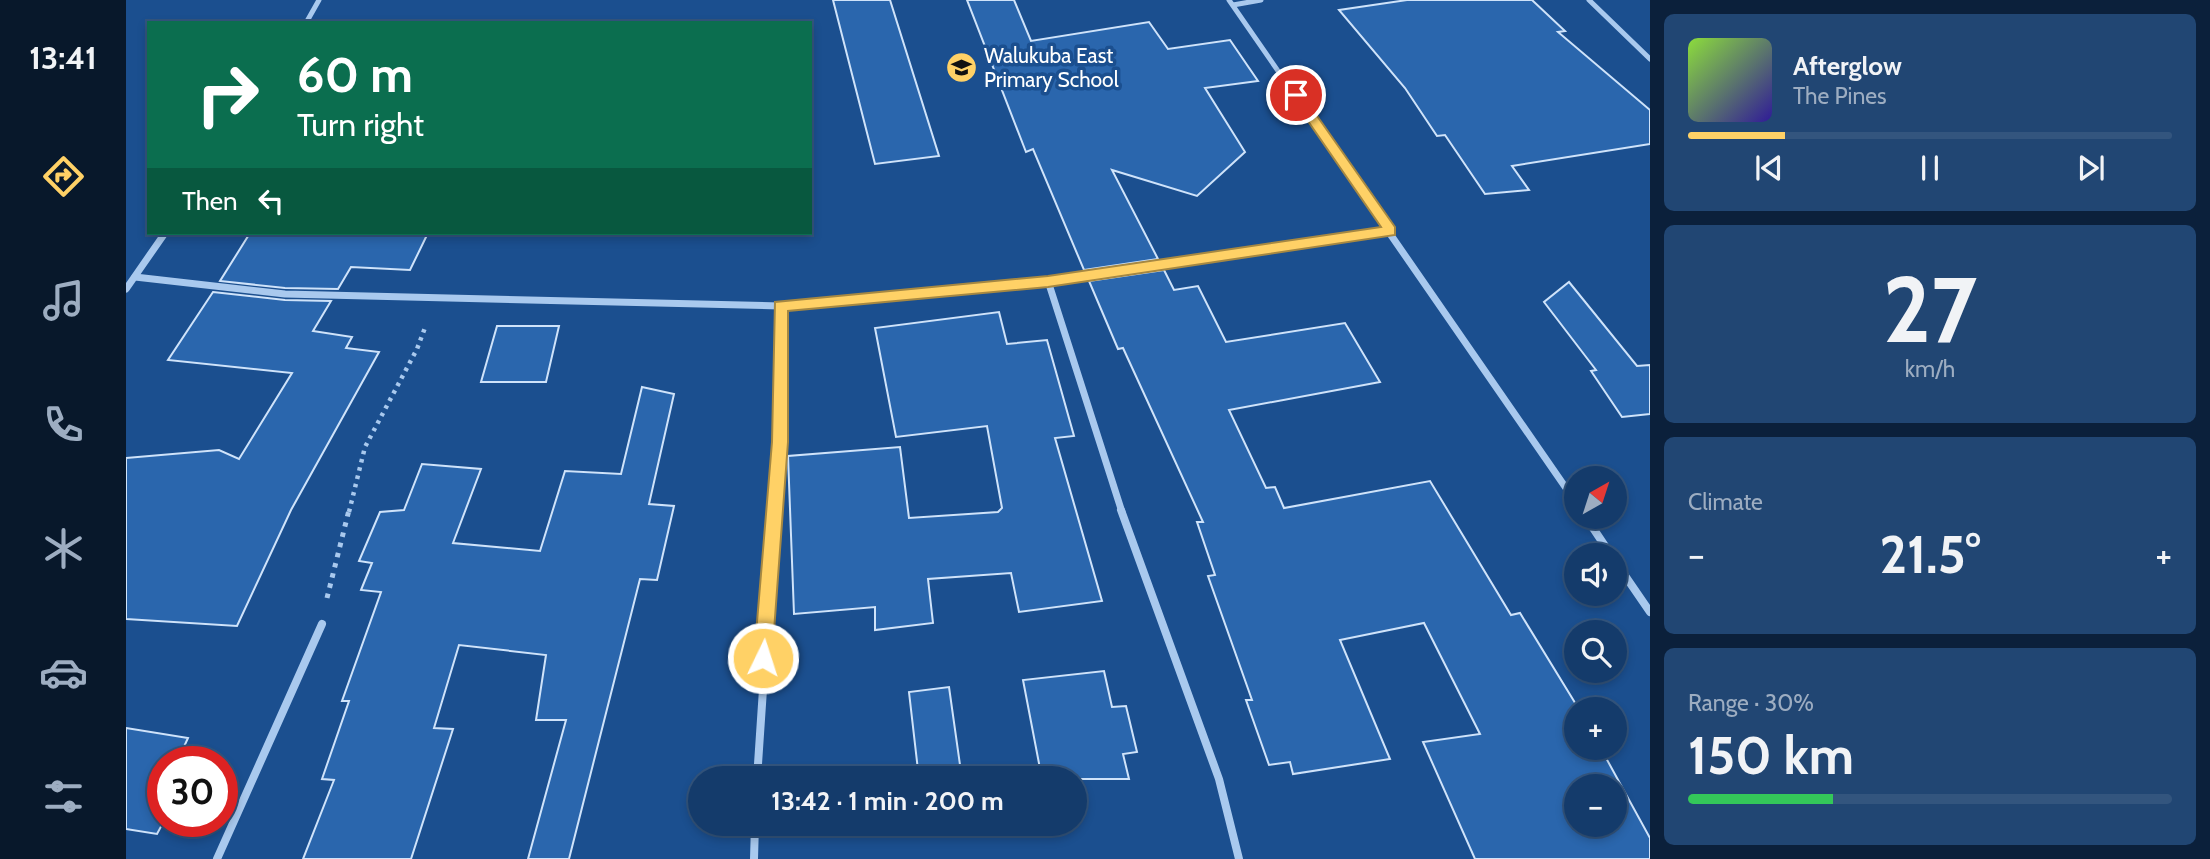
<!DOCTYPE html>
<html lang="en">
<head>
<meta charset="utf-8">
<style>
  :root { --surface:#143b6b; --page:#214673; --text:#f1f3f6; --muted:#9dadc1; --line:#33557e; --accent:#ffd166 }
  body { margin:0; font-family:Cabin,sans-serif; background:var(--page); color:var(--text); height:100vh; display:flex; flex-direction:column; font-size:26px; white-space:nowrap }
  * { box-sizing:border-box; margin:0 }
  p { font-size:23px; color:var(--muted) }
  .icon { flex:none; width:38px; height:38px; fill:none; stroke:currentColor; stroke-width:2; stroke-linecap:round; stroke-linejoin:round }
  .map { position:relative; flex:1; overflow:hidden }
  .details { display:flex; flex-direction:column; gap:14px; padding:14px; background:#0b203b; width:560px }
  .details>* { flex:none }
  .top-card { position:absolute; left:21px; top:21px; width:665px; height:214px; border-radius:0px; box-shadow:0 4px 10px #0003,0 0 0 2px var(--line); background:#0b6e4f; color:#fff; overflow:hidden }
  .needle { width:46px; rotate:39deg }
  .fabs { position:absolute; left:1438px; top:466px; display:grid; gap:14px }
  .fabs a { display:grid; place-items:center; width:63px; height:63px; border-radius:50%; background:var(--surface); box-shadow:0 4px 10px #0003,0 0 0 2px var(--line); font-size:35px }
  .speed { position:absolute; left:21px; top:746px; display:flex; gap:14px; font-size:35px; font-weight:700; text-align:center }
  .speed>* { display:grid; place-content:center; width:91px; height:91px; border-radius:50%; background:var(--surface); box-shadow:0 4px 10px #0003,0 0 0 2px var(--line); line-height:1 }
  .speed .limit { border:10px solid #d22; background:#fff; color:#111 }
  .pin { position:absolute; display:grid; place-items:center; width:60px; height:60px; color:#fff; margin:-30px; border:4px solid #fff; border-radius:50%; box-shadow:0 2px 7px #0007 }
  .me { position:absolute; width:77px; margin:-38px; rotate:4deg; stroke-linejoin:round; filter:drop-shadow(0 0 5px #0008) }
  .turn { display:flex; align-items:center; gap:24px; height:147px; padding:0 35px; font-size:32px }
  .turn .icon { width:91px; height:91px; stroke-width:2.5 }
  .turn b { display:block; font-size:49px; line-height:60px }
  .then { display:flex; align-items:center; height:66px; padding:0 35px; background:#0003; gap:14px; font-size:26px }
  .big { font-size:52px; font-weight:700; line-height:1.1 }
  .details .widget { flex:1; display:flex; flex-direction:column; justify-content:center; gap:10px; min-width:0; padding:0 24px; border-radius:10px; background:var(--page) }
  .details .dial { align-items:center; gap:0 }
  .dial b { font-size:91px; line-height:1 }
  .song { display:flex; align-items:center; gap:21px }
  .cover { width:84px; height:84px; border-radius:10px; background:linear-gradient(135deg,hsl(90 70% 55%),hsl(250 70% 35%)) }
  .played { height:7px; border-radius:4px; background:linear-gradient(90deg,var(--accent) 20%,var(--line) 20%) }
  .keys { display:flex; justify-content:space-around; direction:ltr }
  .heat { display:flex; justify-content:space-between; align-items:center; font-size:38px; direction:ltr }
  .charge { height:10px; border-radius:5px; background:linear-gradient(90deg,#34c759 30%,var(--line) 0) }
  .trip { position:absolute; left:562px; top:766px; width:399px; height:70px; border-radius:35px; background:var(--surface); box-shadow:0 4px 10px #0003,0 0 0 2px var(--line); font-weight:700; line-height:70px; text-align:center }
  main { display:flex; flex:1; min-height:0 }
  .dock { display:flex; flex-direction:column; width:126px; justify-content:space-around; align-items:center; background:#08182b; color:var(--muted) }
  .dock .icon { width:49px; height:49px }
  .dock .on { color:var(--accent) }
  .dock b { font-size:32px; color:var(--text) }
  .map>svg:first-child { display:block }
  .building { fill:#2a66ad; stroke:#cfe3fa; stroke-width:2; fill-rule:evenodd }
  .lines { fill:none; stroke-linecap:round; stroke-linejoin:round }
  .path-far1 { stroke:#a9c9ee; stroke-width:4.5; stroke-dasharray:3.5 5; stroke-linecap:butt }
  .path { stroke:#a9c9ee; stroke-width:5; stroke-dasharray:4.5 6; stroke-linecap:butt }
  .minor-far2 { stroke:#a9c9ee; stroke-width:5 }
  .minor-far1 { stroke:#a9c9ee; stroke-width:7 }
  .minor { stroke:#a9c9ee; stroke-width:8 }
  .route { fill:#ffd166; stroke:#a68842; stroke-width:2 }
  .labels { text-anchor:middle; stroke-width:7; stroke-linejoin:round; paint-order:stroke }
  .far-poi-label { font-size:21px; fill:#fff; stroke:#1b4f8f; text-anchor:start }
</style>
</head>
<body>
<main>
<nav class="dock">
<b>13:41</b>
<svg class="icon on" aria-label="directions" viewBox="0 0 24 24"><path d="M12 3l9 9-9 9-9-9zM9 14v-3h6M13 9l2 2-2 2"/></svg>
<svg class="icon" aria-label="music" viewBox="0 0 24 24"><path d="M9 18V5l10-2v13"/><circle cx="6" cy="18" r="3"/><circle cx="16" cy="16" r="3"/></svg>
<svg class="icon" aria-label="phone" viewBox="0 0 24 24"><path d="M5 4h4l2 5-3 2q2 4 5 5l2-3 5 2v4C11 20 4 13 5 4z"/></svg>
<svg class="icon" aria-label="climate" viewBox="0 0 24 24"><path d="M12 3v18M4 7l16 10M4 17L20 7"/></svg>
<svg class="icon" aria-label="car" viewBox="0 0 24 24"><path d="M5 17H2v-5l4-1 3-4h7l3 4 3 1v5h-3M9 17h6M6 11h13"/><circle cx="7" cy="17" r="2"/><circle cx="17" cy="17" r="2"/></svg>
<svg class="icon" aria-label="filters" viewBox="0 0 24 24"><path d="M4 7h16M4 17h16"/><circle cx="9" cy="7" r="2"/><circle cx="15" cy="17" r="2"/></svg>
</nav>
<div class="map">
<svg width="1524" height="859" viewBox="0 0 1524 859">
  <rect width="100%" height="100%" fill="#1b4f8f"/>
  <g class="building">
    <polygon points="707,0 764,0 813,156 749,164"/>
    <polygon points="841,0 888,0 905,41 1023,22 1042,49 1104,40 1132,81 1079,88 1119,152 1071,196 986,170 1032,259 958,270 907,149 900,152"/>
    <polygon points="1281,0 1406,0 1439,31 1432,32 1524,110 1524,144 1386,166 1403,190 1359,194 1319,135 1311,136 1279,88 1213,10"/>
    <polygon points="124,233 302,233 284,270 225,267 212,289 159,288 94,281"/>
    <path d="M1038 270 1048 290 1072 286 1100 342 1219 323 1254 382 1103 410 1140 488 1149 487 1158 508 1304 481 1385 615 1394 613 1451 706V747H1474L1524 838V859H1349L1297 742 1354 734 1298 623 1214 640 1264 759 1167 774 1164 762 1143 765 1120 700H1126L1082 576 1089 575 1071 522H1077L997 348 992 349 963 281ZM1451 786H1489V824H1451Z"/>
    <polygon points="1443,282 1511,366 1524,365 1524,414 1496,417 1465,371 1470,370 1418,302"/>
    <polygon points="87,292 159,300 205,301 187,331 226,337 220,348 253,352 165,510 111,626 0,619 0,458 93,450 113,459 166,373 42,360"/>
    <polygon points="873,312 881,344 921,340 948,436 929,438 976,601 893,612 885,573 802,579 807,623 749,630 749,607 668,614 662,456 774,447 783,518 872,512 876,508 861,426 770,437 749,328"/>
    <polygon points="371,326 433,326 420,382 355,382"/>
    <polygon points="516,387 548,394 523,504 548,506 531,580 514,579 443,859 402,859 440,720 410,720 420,655 333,645 308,728 327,729 285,859 177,859 208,780 196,779 223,701 216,701 255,592 235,590 246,563 233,561 254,512 278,510 296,464 355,469 327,543 414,551 439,471 495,474"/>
    <polygon points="978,671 986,707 1000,706 1011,752 997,754 1003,779 916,779 897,680"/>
    <polygon points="823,687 836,779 793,779 783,692"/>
    <polygon points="0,728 62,738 56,751 73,754 69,761 37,761 38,821 31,834 0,829"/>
  </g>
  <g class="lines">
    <polyline class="path-far1" points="223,512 239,447 291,349 300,325"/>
    <polyline class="path" points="201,598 223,510"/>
    <g class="minor-far2">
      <polyline points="1103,0 1262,230"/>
      <polyline points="1463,0 1524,59"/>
      <polyline points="1107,5 1135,0"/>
      <polyline points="180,23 193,0"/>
    </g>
    <g class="minor-far1">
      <polyline points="1260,228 1451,504"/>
      <polyline points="9,277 159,294 654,306 922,281 1265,231"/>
      <polyline points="922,281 996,512"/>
      <polyline points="0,289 39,233"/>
      <polyline points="649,512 654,442 654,306"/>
    </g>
    <g class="minor">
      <polyline points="995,510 1093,779 1113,859"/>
      <polyline points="1459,516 1485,555"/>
      <polyline points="1489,561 1524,612"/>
      <polyline points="631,779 649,510"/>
      <polyline points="91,859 196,624"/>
      <polyline points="628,859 629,824"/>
    </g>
  </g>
  <polygon class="route" points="1170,91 1175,93 1269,227 1269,235 922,287 662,311 662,442 646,658 643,665 637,668 630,665 628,658 646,442 649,302 922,276 1255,227 1164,95"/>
  <defs>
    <symbol id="school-disc" viewBox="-11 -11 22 22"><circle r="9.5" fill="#ffd166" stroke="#1b4f8f"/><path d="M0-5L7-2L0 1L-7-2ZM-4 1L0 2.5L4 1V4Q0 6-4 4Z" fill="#111"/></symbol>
  </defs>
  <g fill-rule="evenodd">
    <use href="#school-disc" x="818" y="50" width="35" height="35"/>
  </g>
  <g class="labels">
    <g class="far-poi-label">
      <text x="858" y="63">Walukuba East<tspan x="858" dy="24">Primary School</tspan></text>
    </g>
  </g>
</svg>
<div class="fabs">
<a><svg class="needle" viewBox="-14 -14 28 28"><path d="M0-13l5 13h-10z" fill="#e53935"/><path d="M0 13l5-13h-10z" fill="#9dadc1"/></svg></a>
<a><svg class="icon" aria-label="sound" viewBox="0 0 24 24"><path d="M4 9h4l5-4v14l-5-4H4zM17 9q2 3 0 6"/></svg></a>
<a><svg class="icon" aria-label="search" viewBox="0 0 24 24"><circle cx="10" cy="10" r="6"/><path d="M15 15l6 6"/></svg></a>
<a>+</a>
<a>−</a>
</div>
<div class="speed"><div class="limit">30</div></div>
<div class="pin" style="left:1170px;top:95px;background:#d93025"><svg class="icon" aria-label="arrive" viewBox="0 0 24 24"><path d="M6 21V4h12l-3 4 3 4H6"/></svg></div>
<svg class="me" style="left:637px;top:658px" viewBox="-20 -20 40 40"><circle r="17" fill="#ffd166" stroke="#fff" stroke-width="3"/><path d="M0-11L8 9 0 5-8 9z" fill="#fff"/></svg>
<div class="trip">13:42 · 1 min · 200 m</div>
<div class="top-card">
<div class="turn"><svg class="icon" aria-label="right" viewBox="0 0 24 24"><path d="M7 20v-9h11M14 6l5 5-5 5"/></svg><div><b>60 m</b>Turn right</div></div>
<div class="then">Then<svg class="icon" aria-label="left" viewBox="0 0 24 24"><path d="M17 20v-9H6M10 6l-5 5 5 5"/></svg></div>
</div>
</div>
<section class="details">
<div class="widget">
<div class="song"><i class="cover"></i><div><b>Afterglow</b><p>The Pines</p></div></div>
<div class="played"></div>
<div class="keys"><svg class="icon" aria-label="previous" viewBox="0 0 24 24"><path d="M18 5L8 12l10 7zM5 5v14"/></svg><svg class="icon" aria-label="pause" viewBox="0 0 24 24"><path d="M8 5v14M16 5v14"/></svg><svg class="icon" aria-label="next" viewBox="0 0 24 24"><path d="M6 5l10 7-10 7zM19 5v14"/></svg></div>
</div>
<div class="widget dial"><b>27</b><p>km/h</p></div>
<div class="widget"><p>Climate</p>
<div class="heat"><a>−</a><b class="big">21.5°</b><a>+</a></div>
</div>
<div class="widget"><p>Range · 30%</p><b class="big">150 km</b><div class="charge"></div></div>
</section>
</main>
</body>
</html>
